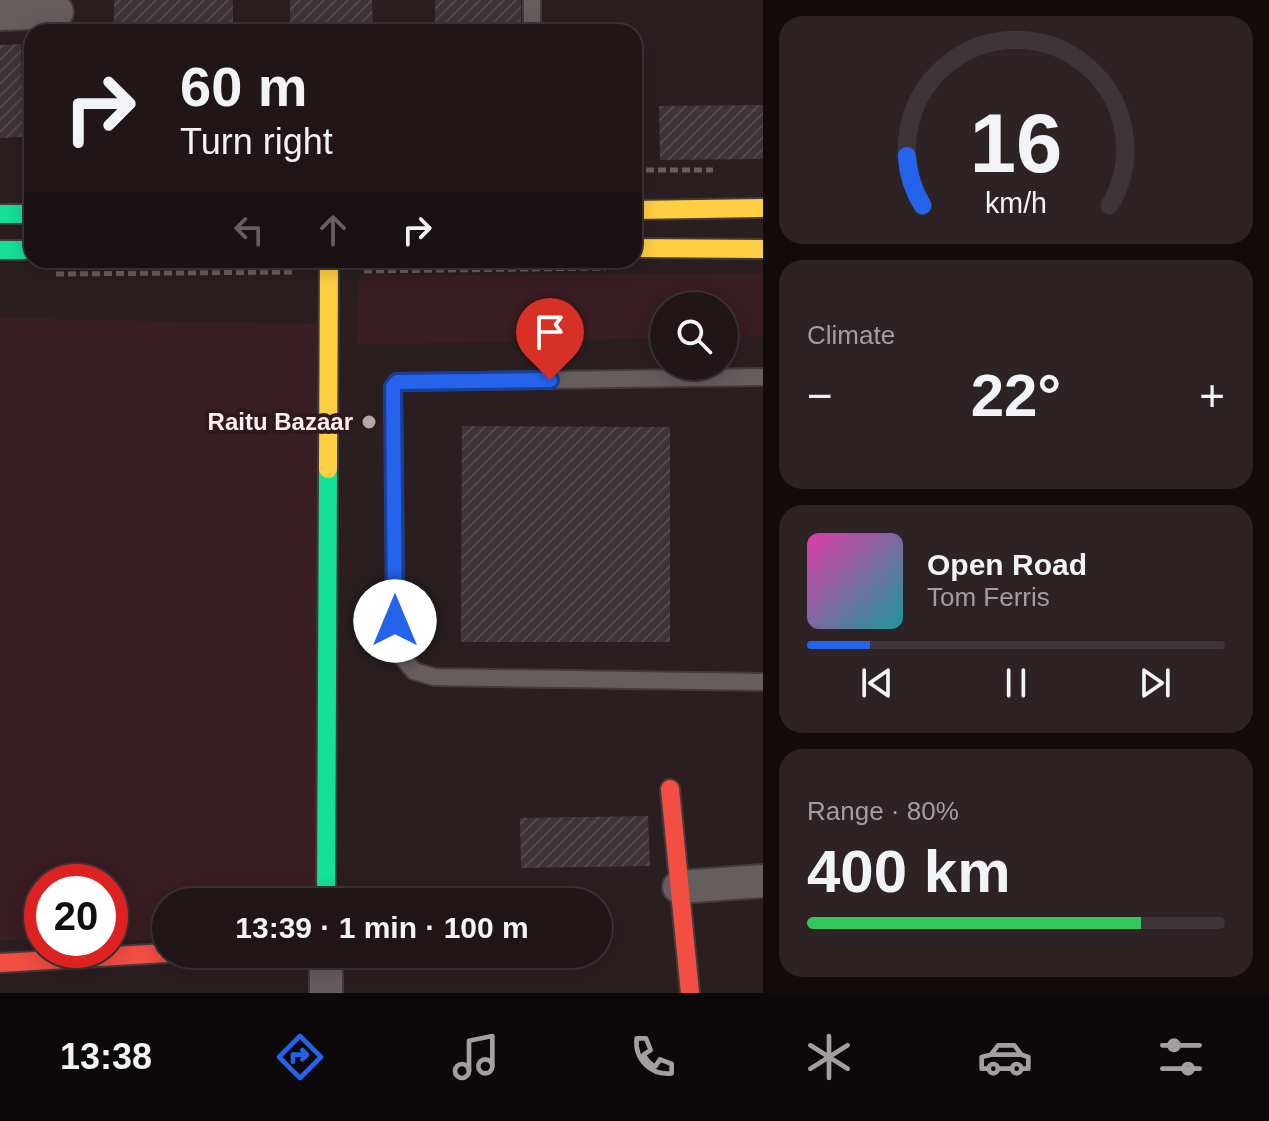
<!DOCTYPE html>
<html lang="en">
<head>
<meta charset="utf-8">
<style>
  :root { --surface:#201618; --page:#2d2325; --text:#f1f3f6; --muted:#a29fa2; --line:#3d3537; --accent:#2563eb }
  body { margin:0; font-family:Helvetica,sans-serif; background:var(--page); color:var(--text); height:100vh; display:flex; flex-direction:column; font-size:30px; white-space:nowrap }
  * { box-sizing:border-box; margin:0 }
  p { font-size:26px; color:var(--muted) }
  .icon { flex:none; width:44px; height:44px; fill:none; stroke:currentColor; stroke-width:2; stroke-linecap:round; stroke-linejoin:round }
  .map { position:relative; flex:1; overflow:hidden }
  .sheet { display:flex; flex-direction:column; gap:16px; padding:16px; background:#120c0d; width:506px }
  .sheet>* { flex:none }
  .guide { position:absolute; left:24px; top:24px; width:618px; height:244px; border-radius:24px; box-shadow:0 4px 20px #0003,0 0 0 2px var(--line); background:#201618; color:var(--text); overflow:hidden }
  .fabs { position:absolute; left:650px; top:292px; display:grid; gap:16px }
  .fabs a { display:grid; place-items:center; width:88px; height:88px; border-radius:50%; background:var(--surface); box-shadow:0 4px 20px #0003,0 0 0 2px var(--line); font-size:40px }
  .speed { position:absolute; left:24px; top:864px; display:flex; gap:16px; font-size:40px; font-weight:700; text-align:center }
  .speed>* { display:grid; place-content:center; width:104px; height:104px; border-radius:50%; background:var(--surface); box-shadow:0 4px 20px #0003,0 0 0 2px var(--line); line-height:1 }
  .speed .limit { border:12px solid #d22; background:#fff; color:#111 }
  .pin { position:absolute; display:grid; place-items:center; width:68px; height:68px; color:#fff; margin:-82px -34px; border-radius:50% 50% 50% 0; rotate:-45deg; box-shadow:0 0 8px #0007 }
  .pin .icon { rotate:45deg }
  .me { position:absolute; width:88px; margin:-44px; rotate:0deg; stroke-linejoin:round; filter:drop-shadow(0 0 6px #0008) }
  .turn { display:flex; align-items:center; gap:28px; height:168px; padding:0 24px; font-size:36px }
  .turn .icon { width:104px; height:104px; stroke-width:2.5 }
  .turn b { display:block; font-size:56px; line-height:68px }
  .lanes { display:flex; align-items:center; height:76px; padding:0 24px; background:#0003; justify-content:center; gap:40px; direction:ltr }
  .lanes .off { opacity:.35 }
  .big { font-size:60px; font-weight:700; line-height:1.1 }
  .sheet .card { flex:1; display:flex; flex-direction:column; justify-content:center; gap:12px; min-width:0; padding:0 28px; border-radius:24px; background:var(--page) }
  .sheet .dial { align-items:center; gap:0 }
  .dial svg { height:208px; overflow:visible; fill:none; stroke:var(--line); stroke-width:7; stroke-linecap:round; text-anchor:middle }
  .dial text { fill:var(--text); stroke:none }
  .song { display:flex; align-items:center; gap:24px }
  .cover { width:96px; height:96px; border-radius:12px; background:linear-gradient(135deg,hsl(320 70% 55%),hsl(180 70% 35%)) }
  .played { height:8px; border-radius:4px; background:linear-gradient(90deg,var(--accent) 15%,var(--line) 15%) }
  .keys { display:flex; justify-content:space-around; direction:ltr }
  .heat { display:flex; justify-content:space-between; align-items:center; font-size:44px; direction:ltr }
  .charge { height:12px; border-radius:6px; background:linear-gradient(90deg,#34c759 80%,var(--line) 0) }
  .trip { position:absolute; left:152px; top:888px; width:460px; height:80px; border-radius:40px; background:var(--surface); box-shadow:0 4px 20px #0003,0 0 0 2px var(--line); font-weight:700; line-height:80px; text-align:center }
  .menu { display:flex; height:128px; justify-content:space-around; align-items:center; background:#0d090a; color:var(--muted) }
  .menu .icon { width:56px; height:56px }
  .menu .on { color:var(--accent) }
  .menu b { font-size:36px; color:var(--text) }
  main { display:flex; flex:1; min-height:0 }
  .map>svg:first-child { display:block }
  .built { fill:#391e23 }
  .building { fill:url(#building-hatch) }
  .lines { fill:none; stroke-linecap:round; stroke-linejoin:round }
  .lane-casing { stroke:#453a3c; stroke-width:20 }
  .street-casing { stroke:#453a3c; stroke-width:36 }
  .fast-casing { stroke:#453a3c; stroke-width:22 }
  .slow-casing { stroke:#453a3c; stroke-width:22 }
  .jam-casing { stroke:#453a3c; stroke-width:22 }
  .path { stroke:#675f60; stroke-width:5; stroke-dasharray:8 4; stroke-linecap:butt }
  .lane { stroke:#665d5f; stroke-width:16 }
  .street { stroke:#665d5f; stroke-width:32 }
  .fast { stroke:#16e098; stroke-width:18 }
  .slow { stroke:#ffcf43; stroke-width:18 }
  .jam { stroke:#f24e42; stroke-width:18 }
  .route-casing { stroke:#184099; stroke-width:20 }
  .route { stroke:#2563eb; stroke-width:14 }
  .poi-dot { fill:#b4a5a7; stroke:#2f191d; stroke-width:3 }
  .labels { text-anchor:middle; stroke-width:8; stroke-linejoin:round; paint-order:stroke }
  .poi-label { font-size:24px; font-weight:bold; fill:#feeef0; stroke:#2f191d; text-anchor:end }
</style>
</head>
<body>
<main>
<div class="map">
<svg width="763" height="993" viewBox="0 0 763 993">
  <defs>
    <pattern id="building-hatch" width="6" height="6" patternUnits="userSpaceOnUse" patternTransform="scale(2)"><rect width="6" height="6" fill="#3e3539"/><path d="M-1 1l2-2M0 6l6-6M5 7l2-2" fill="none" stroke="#51494c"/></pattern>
  </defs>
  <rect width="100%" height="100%" fill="#2a1e20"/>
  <g class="built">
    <polygon points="763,273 763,336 724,337 724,306 664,306 664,338 357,345 359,275"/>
    <polygon points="0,318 317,324 321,902 166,902 166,940 110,940 110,882 42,882 42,940 0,940"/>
  </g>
  <g class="building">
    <rect x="114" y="0" width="119" height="32"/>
    <polygon points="290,0 372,0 373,32 290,32"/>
    <rect x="435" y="0" width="86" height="32"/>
    <polygon points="21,44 23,137 0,138 0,45"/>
    <polygon points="763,105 763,159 660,160 659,106"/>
    <polygon points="462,426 670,427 670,642 461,642"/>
    <polygon points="648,816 650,866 521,868 520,818"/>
  </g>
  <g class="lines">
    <defs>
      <g id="lane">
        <polyline points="532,0 532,32"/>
        <polyline points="763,377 397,382 393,387 396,650 414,671 434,677 763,682"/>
      </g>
      <g id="street">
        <polyline points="0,14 57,12"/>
        <polyline points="679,887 763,881"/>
        <polyline points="326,954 326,993"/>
      </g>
      <g id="fast">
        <polyline points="0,214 32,214"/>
        <polyline points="0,250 32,250"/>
        <polyline points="326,902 328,469"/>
      </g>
      <g id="slow">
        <polyline points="634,210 763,208"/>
        <polyline points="634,248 763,249"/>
        <polyline points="328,469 329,260"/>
      </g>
      <g id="jam">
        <polyline points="670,789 690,993"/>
        <polyline points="0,963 166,953"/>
      </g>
    </defs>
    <use href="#lane" class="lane-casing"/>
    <use href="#street" class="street-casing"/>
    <use href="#fast" class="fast-casing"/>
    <use href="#slow" class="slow-casing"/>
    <use href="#jam" class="jam-casing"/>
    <g class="path">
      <polyline points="634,170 713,170"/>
      <polyline points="364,271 606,268"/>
      <polyline points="56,274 294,272"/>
    </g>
    <use href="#lane" class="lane"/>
    <use href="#street" class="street"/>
    <use href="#fast" class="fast"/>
    <use href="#slow" class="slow"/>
    <use href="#jam" class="jam"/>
  </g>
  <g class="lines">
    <defs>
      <polyline id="route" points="395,621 393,387 397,382 550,380"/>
    </defs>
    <use href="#route" class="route-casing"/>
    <use href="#route" class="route"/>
  </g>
  <circle class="poi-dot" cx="369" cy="422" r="8"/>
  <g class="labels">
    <g class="poi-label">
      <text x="353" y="430">Raitu Bazaar</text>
    </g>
  </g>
</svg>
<div class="fabs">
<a><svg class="icon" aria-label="search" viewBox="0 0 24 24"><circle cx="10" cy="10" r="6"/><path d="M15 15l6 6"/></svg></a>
</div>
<div class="speed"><div class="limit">20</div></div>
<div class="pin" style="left:550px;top:380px;background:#d93025"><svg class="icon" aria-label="arrive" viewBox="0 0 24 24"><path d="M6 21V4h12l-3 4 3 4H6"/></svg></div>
<svg class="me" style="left:395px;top:621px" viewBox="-20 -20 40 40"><circle r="19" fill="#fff"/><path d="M0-13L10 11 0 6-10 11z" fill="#2563eb"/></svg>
<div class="trip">13:39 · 1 min · 100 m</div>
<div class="guide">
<div class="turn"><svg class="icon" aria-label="right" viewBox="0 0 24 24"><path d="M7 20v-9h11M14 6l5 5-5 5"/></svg><div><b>60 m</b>Turn right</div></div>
<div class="lanes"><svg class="icon off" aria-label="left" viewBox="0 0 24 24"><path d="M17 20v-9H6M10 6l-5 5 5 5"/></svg><svg class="icon off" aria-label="ahead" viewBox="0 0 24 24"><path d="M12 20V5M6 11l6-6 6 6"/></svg><svg class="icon" aria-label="right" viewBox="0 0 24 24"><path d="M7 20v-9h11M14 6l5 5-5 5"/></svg></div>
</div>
</div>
<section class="sheet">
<div class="card dial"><svg viewBox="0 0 100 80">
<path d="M14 69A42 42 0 1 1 86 69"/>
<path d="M14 69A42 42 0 0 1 8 50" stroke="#2563eb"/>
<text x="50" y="56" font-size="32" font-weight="700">16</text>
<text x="50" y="72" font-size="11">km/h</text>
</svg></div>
<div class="card"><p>Climate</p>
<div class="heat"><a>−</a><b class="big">22°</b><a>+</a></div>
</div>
<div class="card">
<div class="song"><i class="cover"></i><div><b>Open Road</b><p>Tom Ferris</p></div></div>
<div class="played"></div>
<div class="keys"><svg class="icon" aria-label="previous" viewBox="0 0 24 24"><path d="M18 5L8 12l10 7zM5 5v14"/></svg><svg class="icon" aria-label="pause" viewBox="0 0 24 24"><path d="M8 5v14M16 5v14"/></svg><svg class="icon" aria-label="next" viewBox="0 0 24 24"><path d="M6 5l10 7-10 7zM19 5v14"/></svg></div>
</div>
<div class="card"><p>Range · 80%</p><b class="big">400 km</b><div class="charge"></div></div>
</section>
</main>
<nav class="menu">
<b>13:38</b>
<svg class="icon on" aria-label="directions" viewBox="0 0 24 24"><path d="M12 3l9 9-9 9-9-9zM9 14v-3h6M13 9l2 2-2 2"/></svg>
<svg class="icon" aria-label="music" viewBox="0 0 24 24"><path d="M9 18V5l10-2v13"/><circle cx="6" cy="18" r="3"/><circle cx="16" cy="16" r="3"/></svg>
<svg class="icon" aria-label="phone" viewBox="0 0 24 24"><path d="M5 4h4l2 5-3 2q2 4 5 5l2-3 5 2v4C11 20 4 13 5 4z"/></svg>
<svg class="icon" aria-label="climate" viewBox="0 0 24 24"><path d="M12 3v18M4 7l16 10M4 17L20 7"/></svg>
<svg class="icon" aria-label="car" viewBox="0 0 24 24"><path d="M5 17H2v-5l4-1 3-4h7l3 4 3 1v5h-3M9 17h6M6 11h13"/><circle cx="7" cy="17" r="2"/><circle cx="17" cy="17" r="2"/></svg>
<svg class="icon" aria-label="filters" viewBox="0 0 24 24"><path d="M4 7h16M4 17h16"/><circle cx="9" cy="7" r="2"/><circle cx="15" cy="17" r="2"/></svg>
</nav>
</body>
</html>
